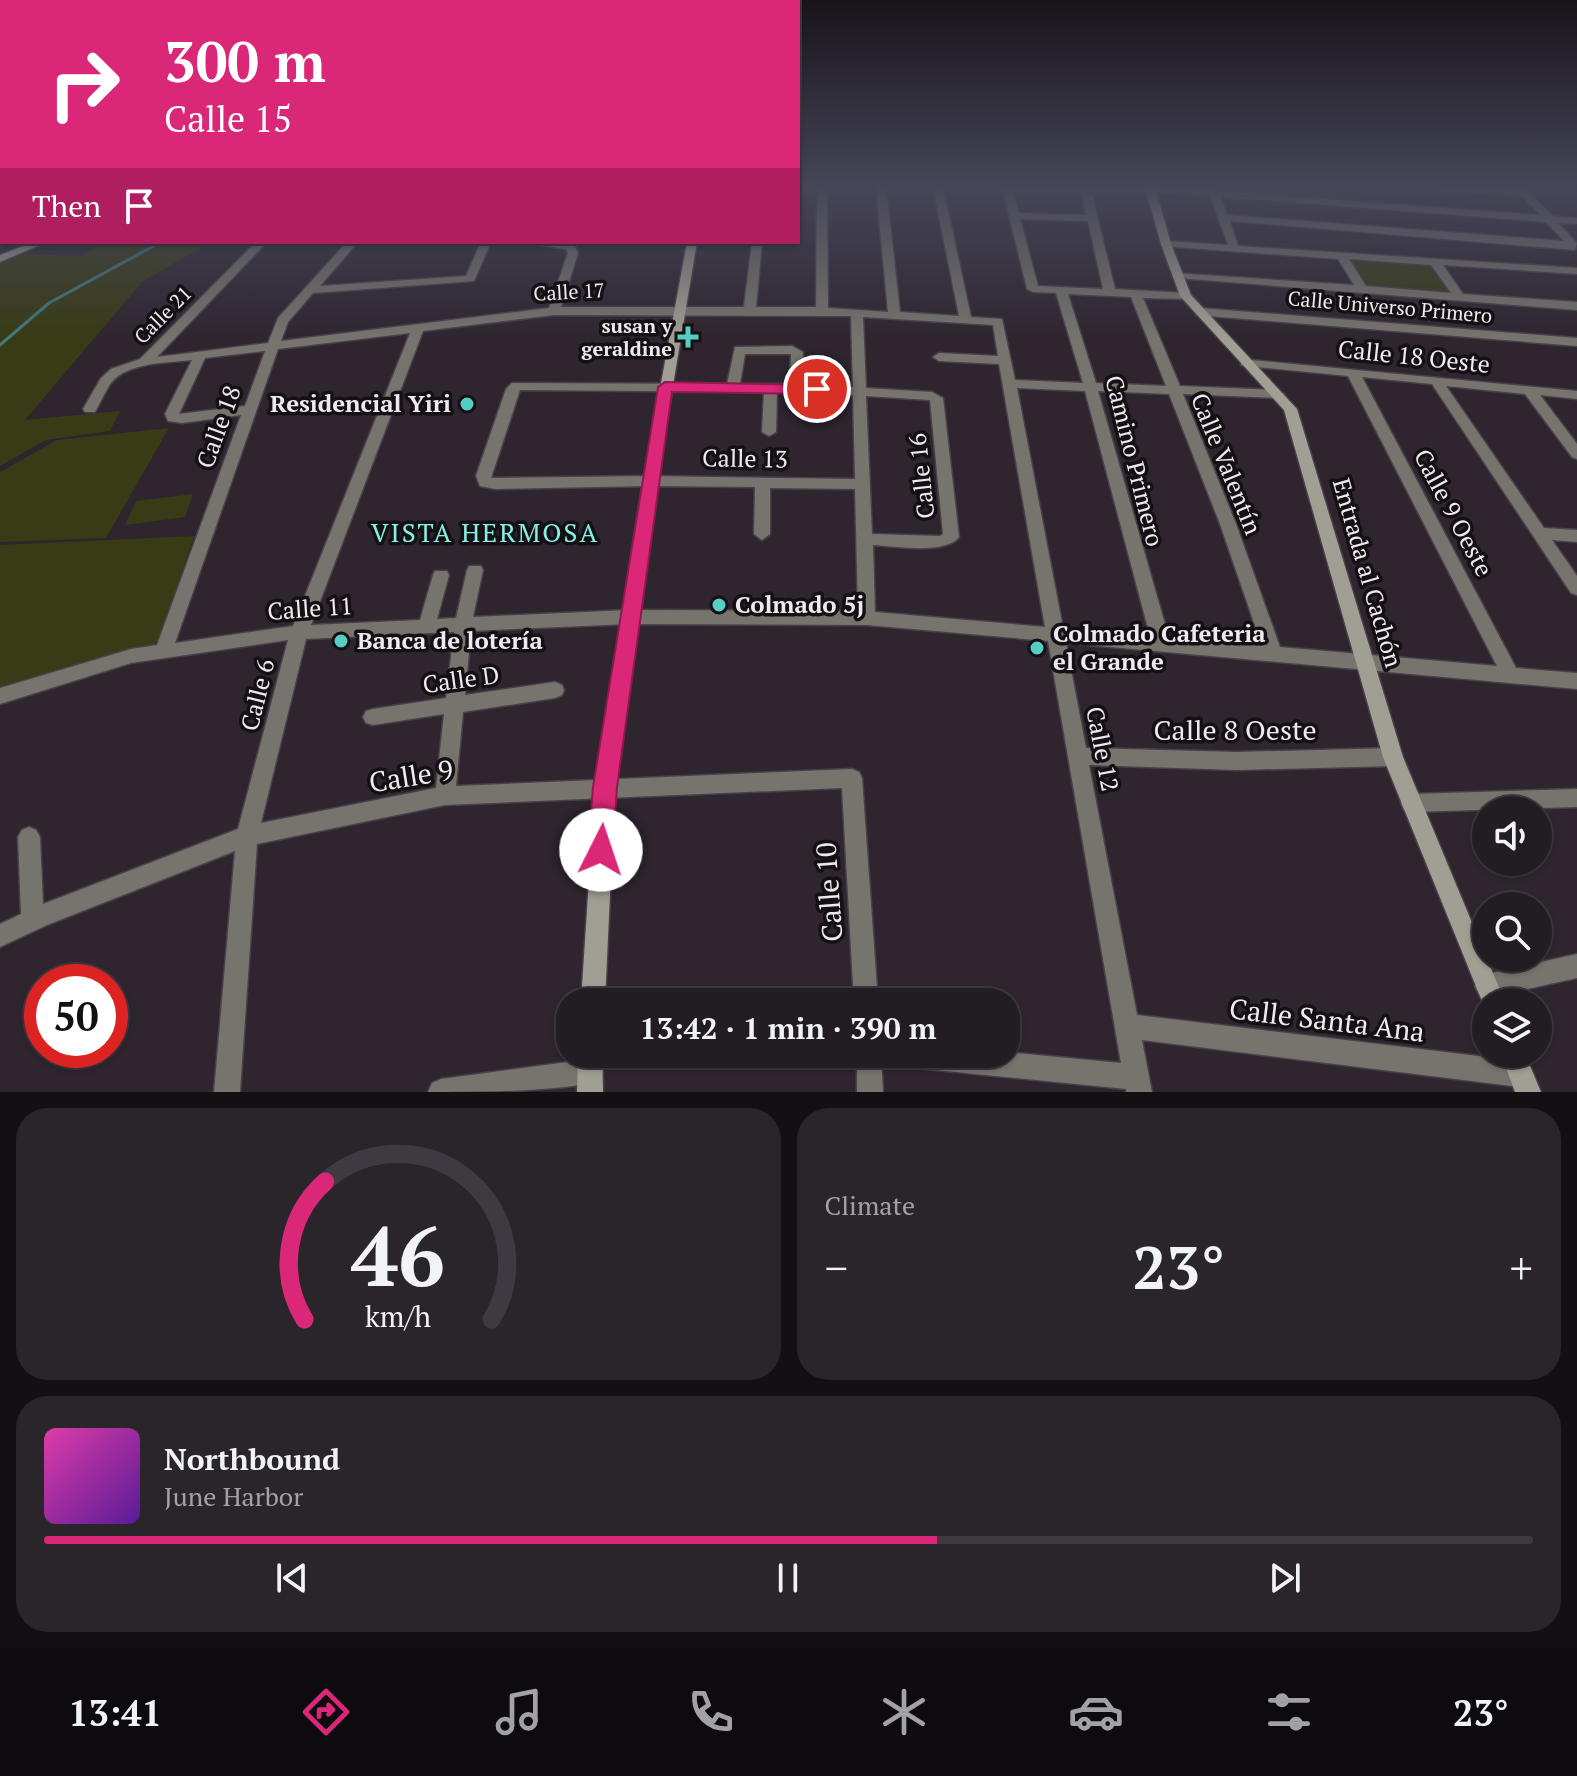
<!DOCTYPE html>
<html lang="en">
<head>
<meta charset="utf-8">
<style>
  :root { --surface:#221c23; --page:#2a252b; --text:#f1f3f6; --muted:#a2a1a6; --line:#3f3a41; --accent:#db2777 }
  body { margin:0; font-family:"PT Serif",serif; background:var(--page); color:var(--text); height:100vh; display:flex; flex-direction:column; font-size:30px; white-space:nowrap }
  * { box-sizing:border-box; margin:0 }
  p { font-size:26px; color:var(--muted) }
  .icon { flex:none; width:44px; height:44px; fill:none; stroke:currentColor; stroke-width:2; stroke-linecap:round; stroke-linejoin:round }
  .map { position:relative; height:1092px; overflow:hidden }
  .panel { display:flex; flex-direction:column; gap:16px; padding:16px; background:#130f13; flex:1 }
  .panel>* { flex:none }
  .guide { position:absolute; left:0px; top:0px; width:800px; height:244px; box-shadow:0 2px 6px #0004,0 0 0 2px var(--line); background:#db2777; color:#fff; overflow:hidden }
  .tools { position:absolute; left:1472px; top:796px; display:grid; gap:16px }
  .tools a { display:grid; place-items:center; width:80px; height:80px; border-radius:50%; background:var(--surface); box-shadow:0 2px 6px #0004,0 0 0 2px var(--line); font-size:40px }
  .speed { position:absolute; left:24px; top:964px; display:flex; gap:16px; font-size:40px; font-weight:700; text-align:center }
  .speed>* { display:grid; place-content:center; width:104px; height:104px; border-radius:50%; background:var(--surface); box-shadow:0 2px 6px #0004,0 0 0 2px var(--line); line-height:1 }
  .speed .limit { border:12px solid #d22; background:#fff; color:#111 }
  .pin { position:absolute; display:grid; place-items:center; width:68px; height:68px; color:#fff; margin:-34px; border:4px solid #fff; border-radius:50%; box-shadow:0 2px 8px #0007 }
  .me { position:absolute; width:88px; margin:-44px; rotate:4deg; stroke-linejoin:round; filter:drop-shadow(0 0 6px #0008) }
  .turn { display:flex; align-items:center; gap:28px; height:168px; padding:0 32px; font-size:36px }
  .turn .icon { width:104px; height:104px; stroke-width:2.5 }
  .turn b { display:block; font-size:56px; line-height:68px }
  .then { display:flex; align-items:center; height:76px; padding:0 32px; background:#0003; gap:16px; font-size:30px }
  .big { font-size:60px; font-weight:700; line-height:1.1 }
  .panel .tile { flex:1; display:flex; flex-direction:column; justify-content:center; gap:12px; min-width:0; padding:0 28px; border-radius:32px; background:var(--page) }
  .panel .dial { align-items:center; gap:0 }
  .dial svg { height:208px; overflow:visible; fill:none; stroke:var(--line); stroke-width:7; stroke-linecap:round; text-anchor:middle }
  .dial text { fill:var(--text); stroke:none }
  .song { display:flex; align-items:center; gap:24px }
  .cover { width:96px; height:96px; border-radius:12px; background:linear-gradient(135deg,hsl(320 70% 55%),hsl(270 70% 35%)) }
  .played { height:8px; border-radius:4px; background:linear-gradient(90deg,var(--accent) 60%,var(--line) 60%) }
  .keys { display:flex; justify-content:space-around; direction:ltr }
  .heat { display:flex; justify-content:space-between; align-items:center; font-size:44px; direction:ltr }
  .panel .tiles { flex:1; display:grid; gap:16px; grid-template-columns:1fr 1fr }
  .tile:last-child { grid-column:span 2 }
  .trip { position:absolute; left:556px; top:988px; width:464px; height:80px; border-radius:32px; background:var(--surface); box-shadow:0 2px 6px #0004,0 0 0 2px var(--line); font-weight:700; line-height:80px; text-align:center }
  .dock { display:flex; height:128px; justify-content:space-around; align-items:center; background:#0e0b0e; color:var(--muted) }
  .dock .icon { width:56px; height:56px }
  .dock .active { color:var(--accent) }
  .dock b { font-size:36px; color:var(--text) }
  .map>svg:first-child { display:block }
  .green { fill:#383b15 }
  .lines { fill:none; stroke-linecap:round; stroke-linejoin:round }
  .stream { stroke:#427981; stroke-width:3 }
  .street-casing { stroke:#49404a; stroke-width:3 }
  .secondary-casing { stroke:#49404a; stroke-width:3 }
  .street { fill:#76746d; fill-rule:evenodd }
  .secondary { fill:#a19f94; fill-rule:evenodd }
  .route { fill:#db2777; stroke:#8e194d; stroke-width:2 }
  .poi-dot { fill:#56cec3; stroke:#141014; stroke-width:3 }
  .labels { text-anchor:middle; stroke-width:7; stroke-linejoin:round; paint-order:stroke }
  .far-street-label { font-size:20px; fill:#f0e9f0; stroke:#141014 }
  .far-poi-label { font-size:20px; font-weight:bold; fill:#f0e9f0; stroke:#141014; text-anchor:end }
  .street-label { font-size:24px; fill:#f0e9f0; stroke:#141014 }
  .poi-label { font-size:24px; font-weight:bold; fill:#f0e9f0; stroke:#141014; text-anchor:start }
  .neighbourhood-label { font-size:26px; letter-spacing:2px; fill:#86f0e5; stroke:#141014 }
  .near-street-label { font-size:28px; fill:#f0e9f0; stroke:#141014 }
</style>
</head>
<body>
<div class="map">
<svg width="1577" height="1092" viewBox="0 0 1577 1092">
  <rect width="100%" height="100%" fill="#2e252f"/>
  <g class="green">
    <polygon points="1216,187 1352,187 1362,202 1219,192"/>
    <polygon points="104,242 210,242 142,282 25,420 120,411 110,431 46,440 0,466 0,260 27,254 82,256"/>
    <polygon points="1345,258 1433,263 1456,295 1363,287"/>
    <polygon points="169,428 106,538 0,542 0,472 57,440"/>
    <polygon points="193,494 185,517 125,525 136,501"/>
    <polygon points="194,536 157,645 0,690 0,545"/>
  </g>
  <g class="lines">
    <polyline class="stream" points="0,345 49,303 161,242"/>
    <defs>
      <g id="street">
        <path d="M817 187H827L828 308 888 312 876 187H886L900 312 959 316 933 187H943L971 317 1002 319 1015 380 1083 383 1056 293 1033 292 1027 289 1002 187H1160L1208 190 1207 187H1217L1218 191 1540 215 1522 196 1434 190 1429 187 1516 189 1514 187H1524L1552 216 1577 218V224L1558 223 1577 243 1575 250 1230 221 1238 246 1577 268V274L1443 265 1463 294 1577 302V310L1178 278 1172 275 1174 273 1354 285 1338 259 1162 246 1161 244 1166 241 1228 245 1210 196 1151 192 1091 191 1115 289 1186 293 1192 296 1186 299 1143 298 1180 386 1277 390 1284 394 1277 398 1183 394 1236 524 1280 647 1497 666 1348 376 1246 366 1241 365V359L1577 391V399L1540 395 1577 444V459L1572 457 1525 394 1446 386 1544 528 1577 530V542L1552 540 1577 576V595L1571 593 1432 384 1362 377 1516 668 1577 673V689L1066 643 1086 748 1237 752 1393 748 1400 751 1403 757 1400 763 1393 766 1237 770 1089 765 1137 1015 1520 1061 1529 1065 1533 1074 1529 1083 1520 1087 1142 1040 1152 1092H1126V1089L896 1066 887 1063 884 1054H1006V1052L1121 1063 1048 641 867 625 629 624 471 631 465 695 555 682 562 685 564 690 562 695 555 698 463 712 456 786 852 769 859 772 862 778 878 1002H854L842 788 445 805 257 844 240 1092H214L235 851 47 925 0 947V924L21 914 18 837 22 830 29 827 36 830 40 837 43 904 238 829 288 640 131 663 0 704V688L131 649 157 645 241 415 182 423 168 421 165 414 192 360C167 363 128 362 111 383 105 392 100 403 95 412H85L83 409 101 378 111 369 140 359 256 242H267L157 357 268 343 278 318 347 242H358L320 286 466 276 481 242H491L474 281 313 293 288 322 281 341 549 308 568 253 566 249 538 245 533 242 570 243 574 244 578 253 561 307H744L752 242H762L756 307H816ZM1013 191H1081L1086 215 1019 213ZM1221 197 1546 222 1564 241 1227 215ZM1020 219 1088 221 1103 289 1038 286ZM1349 259 1431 265 1451 293 1366 286ZM1068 294 1131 297 1166 386 1096 383ZM554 315 851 316 853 387 803 384V352L792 346 735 347 727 384 512 383 506 389 476 476 480 486 495 489 650 486 755 487 754 534 762 540 770 534V488L855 489 858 611 629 610 473 617 483 570 481 566H469L467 570 456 618 437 619 449 575 447 571H435L433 575 420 620 311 625 423 331ZM863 317 993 325 998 356 939 353 933 357 939 361 999 364 1045 627 875 612 873 545C895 546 945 555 959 537L943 398 932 392 866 388ZM410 333 293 626 175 643 278 349ZM265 351 245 406 179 414 205 358ZM745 354H791L790 384H740ZM1017 388 1085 391 1150 636 1063 628ZM520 390 764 392 762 432 769 436 776 432 777 392 853 395 855 479 650 476 491 478ZM1098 391 1169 394 1220 524 1262 646 1169 638ZM866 396 930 400 943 534 940 536 872 534ZM454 632 446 698 373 709 366 711 363 717 366 723 373 725 444 714 436 788 261 823 306 639Z"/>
        <polygon points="1200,308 1577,338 1577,346 1196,315 1196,309"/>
        <polygon points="1577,789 1577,807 1411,812 1404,810 1401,803 1404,796 1411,794"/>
        <polygon points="1577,954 1577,978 1487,998 1479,994 1475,986 1479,978 1487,974"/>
        <polygon points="857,1054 881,1054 883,1092 857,1092"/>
        <path d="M590 1059 599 1063 603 1072 599 1081C555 1092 477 1092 428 1092L432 1083 441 1079Z"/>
      </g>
      <g id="secondary">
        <polygon points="1145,187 1155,187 1171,244 1191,295 1297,409 1403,757 1505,1002 1486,1002 1486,1011 1383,757 1284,410 1180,296 1161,244"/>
        <polygon points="33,242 47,242 0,262 0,255"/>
        <polygon points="687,242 697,242 657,481 615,787 605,1002 581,1002 595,787 643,481"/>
        <polygon points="578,1054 602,1054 603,1092 577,1092"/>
        <polygon points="1501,1054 1525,1054 1541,1092 1515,1092"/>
      </g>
    </defs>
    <use href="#street" class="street-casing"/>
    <use href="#secondary" class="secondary-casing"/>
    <use href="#street" class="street"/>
    <use href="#secondary" class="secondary"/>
  </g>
  <linearGradient id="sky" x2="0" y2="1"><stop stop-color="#19141a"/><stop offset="0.55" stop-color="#464658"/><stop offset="1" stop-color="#464658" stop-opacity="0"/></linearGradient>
  <rect width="1577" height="340" fill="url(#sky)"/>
  <polygon class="route" points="665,382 817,385 825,389 817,394 672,392 617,787 613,850 609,858 601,862 592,858 588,850 593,787 658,387"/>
  <g class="poi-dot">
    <path d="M684 325h8v8h8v8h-8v8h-8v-8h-8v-8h8z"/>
    <circle cx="467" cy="404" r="8"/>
    <circle cx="719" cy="605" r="8"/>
    <circle cx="341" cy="641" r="8"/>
    <circle cx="1037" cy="648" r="8"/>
  </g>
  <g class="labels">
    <g class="far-street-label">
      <text transform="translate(569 292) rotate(-3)" y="7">Calle 17</text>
      <text transform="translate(1390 307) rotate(5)" y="7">Calle Universo Primero</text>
      <text transform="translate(163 315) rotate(-45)" y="7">Calle 21</text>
    </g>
    <g class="far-poi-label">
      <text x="672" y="333">susan y<tspan x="672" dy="23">geraldine</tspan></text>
    </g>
    <g class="street-label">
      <text transform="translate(1414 357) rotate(6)" y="8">Calle 18 Oeste</text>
      <text transform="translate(219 427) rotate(-70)" y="8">Calle 18</text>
      <text transform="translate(745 459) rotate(1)" y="8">Calle 13</text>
      <text transform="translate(1134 461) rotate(76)" y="8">Camino Primero</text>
      <text transform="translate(1226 464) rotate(68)" y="8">Calle Valentín</text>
      <text transform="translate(922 476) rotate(-96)" y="8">Calle 16</text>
      <text transform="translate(1453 513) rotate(62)" y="8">Calle 9 Oeste</text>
      <text transform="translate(1367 573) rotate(74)" y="8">Entrada al Cachón</text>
      <text transform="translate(310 609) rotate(-4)" y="8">Calle 11</text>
      <text transform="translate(461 680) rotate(-8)" y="8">Calle D</text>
      <text transform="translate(258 695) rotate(-76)" y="8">Calle 6</text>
      <text transform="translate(1102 749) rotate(79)" y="8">Calle 12</text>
    </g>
    <g class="poi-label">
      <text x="451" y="412" text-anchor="end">Residencial Yiri</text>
      <text x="735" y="613">Colmado 5j</text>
      <text x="1053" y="642">Colmado Cafeteria<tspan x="1053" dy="28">el Grande</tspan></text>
      <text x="357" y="649">Banca de lotería</text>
    </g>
    <g class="neighbourhood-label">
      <text x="485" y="542">VISTA HERMOSA</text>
    </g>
    <g class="near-street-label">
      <text x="1235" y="740">Calle 8 Oeste</text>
      <text transform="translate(411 776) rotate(-9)" y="10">Calle 9</text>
      <text transform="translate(829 892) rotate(-94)" y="10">Calle 10</text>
      <text transform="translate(1327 1020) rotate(7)" y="10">Calle Santa Ana</text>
    </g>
  </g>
</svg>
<div class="tools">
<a><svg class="icon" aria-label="sound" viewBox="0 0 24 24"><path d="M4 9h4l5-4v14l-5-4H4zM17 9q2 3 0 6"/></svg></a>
<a><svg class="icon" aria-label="search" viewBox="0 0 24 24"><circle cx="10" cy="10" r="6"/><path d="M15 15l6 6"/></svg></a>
<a><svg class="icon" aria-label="layers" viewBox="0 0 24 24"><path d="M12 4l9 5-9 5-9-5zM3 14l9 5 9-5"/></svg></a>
</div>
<div class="speed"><div class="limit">50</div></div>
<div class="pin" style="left:817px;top:389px;background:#d93025"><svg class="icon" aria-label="arrive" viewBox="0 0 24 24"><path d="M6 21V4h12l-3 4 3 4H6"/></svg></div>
<svg class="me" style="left:601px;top:850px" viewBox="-20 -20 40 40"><circle r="19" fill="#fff"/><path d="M0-13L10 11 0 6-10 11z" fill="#db2777"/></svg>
<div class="trip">13:42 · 1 min · 390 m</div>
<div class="guide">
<div class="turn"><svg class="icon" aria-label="right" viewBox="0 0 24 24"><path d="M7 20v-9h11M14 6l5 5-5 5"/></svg><div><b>300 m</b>Calle 15</div></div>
<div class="then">Then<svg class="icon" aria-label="arrive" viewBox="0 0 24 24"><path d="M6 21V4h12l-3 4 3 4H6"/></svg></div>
</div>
</div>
<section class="panel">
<div class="tiles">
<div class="tile dial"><svg viewBox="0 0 100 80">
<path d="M14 69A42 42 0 1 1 86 69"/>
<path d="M14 69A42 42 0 0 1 22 16" stroke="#db2777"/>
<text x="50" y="56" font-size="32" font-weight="700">46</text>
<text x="50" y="72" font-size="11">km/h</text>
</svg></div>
<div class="tile"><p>Climate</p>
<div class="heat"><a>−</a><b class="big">23°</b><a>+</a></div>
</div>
<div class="tile">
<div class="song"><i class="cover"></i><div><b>Northbound</b><p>June Harbor</p></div></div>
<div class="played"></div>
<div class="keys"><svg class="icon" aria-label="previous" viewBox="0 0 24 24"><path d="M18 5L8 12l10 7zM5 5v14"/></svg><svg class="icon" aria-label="pause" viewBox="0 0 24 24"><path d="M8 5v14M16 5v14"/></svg><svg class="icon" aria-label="next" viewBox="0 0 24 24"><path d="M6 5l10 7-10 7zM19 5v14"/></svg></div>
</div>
</div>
</section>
<nav class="dock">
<b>13:41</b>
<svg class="icon active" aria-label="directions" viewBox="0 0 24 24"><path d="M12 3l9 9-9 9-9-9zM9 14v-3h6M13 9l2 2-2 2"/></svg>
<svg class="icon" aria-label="music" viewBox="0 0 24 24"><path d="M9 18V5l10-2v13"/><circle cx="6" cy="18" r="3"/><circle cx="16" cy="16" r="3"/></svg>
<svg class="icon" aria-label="phone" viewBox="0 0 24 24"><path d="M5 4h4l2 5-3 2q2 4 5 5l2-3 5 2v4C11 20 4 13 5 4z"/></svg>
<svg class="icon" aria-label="climate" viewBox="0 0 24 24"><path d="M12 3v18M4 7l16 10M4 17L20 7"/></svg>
<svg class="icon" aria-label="car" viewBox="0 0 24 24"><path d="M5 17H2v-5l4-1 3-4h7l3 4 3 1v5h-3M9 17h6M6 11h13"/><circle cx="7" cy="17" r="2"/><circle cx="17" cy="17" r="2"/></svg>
<svg class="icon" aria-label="filters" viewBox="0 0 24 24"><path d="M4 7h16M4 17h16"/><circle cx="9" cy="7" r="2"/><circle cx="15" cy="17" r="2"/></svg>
<b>23°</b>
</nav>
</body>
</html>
